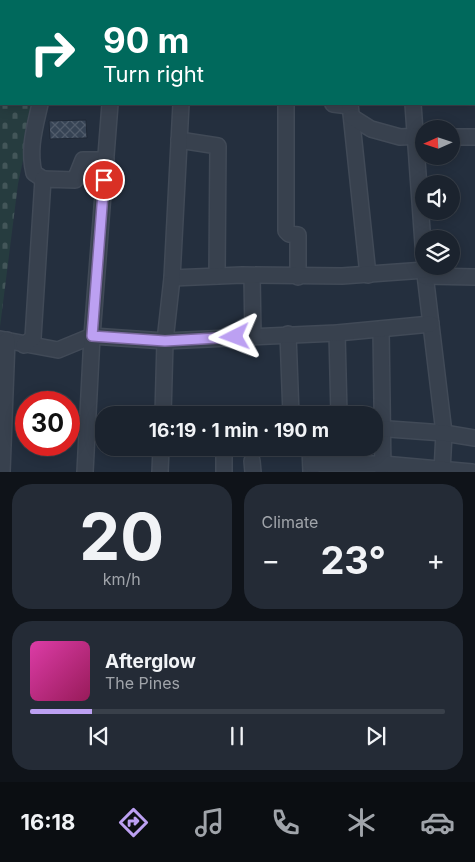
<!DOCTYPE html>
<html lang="en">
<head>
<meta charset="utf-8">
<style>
  :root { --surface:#1b232e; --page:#242b36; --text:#f1f3f6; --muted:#a0a4aa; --line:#39404a; --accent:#bca0f2 }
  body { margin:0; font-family:Inter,sans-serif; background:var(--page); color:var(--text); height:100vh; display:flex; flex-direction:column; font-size:19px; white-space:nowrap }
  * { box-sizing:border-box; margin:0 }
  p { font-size:16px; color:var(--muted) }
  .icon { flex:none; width:28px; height:28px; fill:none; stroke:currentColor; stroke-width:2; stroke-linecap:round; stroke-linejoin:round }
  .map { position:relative; height:472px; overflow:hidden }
  .details { display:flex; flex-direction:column; gap:12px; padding:12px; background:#0f1319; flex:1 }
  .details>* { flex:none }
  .guide { position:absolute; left:0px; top:0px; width:475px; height:105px; box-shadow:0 2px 12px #0003,0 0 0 1px var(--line); background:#00695c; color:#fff; overflow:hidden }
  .needle { width:32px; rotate:267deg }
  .tools { position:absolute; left:415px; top:120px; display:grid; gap:10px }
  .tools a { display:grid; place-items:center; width:45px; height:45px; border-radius:50%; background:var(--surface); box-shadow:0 2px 12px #0003,0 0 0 1px var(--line); font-size:25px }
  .speed { position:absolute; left:15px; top:391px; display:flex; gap:10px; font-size:25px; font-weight:700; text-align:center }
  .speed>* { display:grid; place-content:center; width:65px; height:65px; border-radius:50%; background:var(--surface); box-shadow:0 2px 12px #0003,0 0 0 1px var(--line); line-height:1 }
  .speed .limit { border:8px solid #d22; background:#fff; color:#111 }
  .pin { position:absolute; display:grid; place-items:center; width:42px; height:42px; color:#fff; margin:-21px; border:2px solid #fff; border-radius:50%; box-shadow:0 1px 5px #0007 }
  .me { position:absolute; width:55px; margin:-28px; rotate:267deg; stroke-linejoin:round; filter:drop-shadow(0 0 4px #0008) }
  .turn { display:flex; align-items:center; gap:18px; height:105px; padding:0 20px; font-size:22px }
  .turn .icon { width:65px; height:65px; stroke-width:2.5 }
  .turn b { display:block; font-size:35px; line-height:42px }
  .big { font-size:38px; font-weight:700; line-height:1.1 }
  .details .tile { flex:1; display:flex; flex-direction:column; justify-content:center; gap:8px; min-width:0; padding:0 18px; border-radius:20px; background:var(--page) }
  .details .dial { align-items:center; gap:0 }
  .dial b { font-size:65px; line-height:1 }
  .song { display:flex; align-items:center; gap:15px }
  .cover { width:60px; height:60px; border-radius:8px; background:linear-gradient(135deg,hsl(320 70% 55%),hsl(330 70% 35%)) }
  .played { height:5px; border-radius:2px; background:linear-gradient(90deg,var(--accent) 15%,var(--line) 15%) }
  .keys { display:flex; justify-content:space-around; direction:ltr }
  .heat { display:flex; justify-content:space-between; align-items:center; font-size:28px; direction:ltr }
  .details .tiles { flex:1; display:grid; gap:12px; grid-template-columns:1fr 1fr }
  .tile:last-child { grid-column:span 2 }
  .trip { position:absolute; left:95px; top:406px; width:288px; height:50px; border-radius:20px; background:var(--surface); box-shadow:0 2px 12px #0003,0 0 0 1px var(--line); font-weight:700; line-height:50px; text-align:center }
  .tabs { display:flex; height:80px; justify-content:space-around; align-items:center; background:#0b0e12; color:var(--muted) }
  .tabs .icon { width:35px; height:35px }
  .tabs .selected { color:var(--accent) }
  .tabs b { font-size:22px; color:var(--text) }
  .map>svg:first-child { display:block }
  .cemetery { fill:url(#cemetery-stones) }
  .building { fill:url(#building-cross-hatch); stroke:#1f2835 }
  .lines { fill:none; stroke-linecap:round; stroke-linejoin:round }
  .minor-casing { stroke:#414a57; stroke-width:18 }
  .minor { stroke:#38414e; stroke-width:15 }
  .route-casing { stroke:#7a689d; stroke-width:12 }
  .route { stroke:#bca0f2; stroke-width:9 }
</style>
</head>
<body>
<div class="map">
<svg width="475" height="472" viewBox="0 0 475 472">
  <defs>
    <pattern id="cemetery-stones" width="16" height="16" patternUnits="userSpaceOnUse" patternTransform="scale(1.25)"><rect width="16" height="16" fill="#263c3f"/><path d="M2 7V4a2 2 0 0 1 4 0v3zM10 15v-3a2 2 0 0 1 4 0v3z" fill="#435659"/></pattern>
    <pattern id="building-cross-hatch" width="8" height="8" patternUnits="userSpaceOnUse" patternTransform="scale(1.25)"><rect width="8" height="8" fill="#364354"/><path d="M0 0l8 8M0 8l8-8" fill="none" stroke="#515c6b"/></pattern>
  </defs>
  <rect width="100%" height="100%" fill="#242f3e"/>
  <polygon class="cemetery" points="0,87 1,104 35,104 18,184 0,327"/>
  <polygon class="building" points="86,120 87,138 50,139 49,121"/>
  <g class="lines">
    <defs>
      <g id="minor">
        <polyline points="52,0 52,1"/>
        <polyline points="117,1 117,0"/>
        <polyline points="187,1 187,0"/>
        <polyline points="256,1 256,0"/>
        <polyline points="297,1 297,0"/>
        <polyline points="360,1 360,0"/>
        <polyline points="411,1 411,0"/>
        <path d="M40 104C35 127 28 149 34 173L43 179"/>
        <polyline points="286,104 286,231 289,234 298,235 298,277"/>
        <polyline points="333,104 349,106"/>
        <polyline points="350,104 368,275"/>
        <polyline points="413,104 424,258"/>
        <polyline points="352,117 371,129 400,137 424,136"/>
        <polyline points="451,137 475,137"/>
        <polyline points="179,140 218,146 217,276"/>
        <polyline points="424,266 444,433 442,472"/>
        <polyline points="252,276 253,336"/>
        <polyline points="425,276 475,277"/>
        <polyline points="172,278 242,275 342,276 425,270"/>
        <polyline points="381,329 383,472"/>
        <polyline points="337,333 339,415"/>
        <polyline points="288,334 291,415"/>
        <polyline points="0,339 58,350 92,336 165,341 337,333 431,324"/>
        <polyline points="24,345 33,338 43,179 75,180 83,160 106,160"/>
        <polyline points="163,415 165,341 172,278 181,104"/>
        <polyline points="375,428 444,433 475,438"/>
        <polyline points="224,448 224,472"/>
        <polyline points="310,448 311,472"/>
        <polyline points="252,461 253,472"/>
        <polyline points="311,464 383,464 472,472"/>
        <polyline points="2,472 7,340"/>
        <polyline points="85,472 92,336 110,104"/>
        <polyline points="160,472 161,448"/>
      </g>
    </defs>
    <use href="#minor" class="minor-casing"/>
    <use href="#minor" class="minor"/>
  </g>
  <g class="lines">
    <defs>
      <polyline id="route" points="104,180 92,336 165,341 235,337"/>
    </defs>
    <use href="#route" class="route-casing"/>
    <use href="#route" class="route"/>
  </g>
</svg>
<div class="tools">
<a><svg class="needle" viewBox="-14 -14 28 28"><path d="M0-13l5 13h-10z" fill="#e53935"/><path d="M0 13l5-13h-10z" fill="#a0a4aa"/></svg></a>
<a><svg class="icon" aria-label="sound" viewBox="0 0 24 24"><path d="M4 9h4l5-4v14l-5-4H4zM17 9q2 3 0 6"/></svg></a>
<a><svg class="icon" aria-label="layers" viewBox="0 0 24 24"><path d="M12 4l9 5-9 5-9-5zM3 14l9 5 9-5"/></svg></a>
</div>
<div class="speed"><div class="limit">30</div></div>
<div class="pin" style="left:104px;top:180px;background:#d93025"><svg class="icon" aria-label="arrive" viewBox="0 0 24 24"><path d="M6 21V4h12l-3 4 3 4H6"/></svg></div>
<svg class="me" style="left:235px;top:337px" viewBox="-20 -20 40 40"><path d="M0-17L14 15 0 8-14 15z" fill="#bca0f2" stroke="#fff" stroke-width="4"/></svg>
<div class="trip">16:19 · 1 min · 190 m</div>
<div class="guide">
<div class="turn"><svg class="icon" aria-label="right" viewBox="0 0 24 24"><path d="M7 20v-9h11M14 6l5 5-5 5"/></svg><div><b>90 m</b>Turn right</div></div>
</div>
</div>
<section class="details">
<div class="tiles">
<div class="tile dial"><b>20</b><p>km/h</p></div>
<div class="tile"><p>Climate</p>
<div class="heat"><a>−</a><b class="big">23°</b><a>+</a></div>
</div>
<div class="tile">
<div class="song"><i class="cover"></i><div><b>Afterglow</b><p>The Pines</p></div></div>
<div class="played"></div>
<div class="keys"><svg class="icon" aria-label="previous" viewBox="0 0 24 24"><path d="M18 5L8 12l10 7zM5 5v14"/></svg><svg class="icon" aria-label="pause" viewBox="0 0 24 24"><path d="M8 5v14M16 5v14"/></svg><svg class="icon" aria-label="next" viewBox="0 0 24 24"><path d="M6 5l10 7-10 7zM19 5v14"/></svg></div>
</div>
</div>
</section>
<nav class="tabs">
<b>16:18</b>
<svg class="icon selected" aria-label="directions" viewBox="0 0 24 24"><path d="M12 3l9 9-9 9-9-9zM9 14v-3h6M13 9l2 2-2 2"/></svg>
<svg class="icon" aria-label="music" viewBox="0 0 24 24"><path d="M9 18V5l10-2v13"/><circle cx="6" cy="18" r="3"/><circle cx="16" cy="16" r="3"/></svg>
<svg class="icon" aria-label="phone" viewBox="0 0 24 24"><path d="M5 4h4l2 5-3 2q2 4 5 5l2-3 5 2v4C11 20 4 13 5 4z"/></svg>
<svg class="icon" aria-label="climate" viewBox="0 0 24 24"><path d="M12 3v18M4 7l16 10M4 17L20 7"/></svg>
<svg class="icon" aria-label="car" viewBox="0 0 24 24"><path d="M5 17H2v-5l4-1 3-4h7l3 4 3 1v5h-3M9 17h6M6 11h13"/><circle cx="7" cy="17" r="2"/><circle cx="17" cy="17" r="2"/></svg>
</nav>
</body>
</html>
